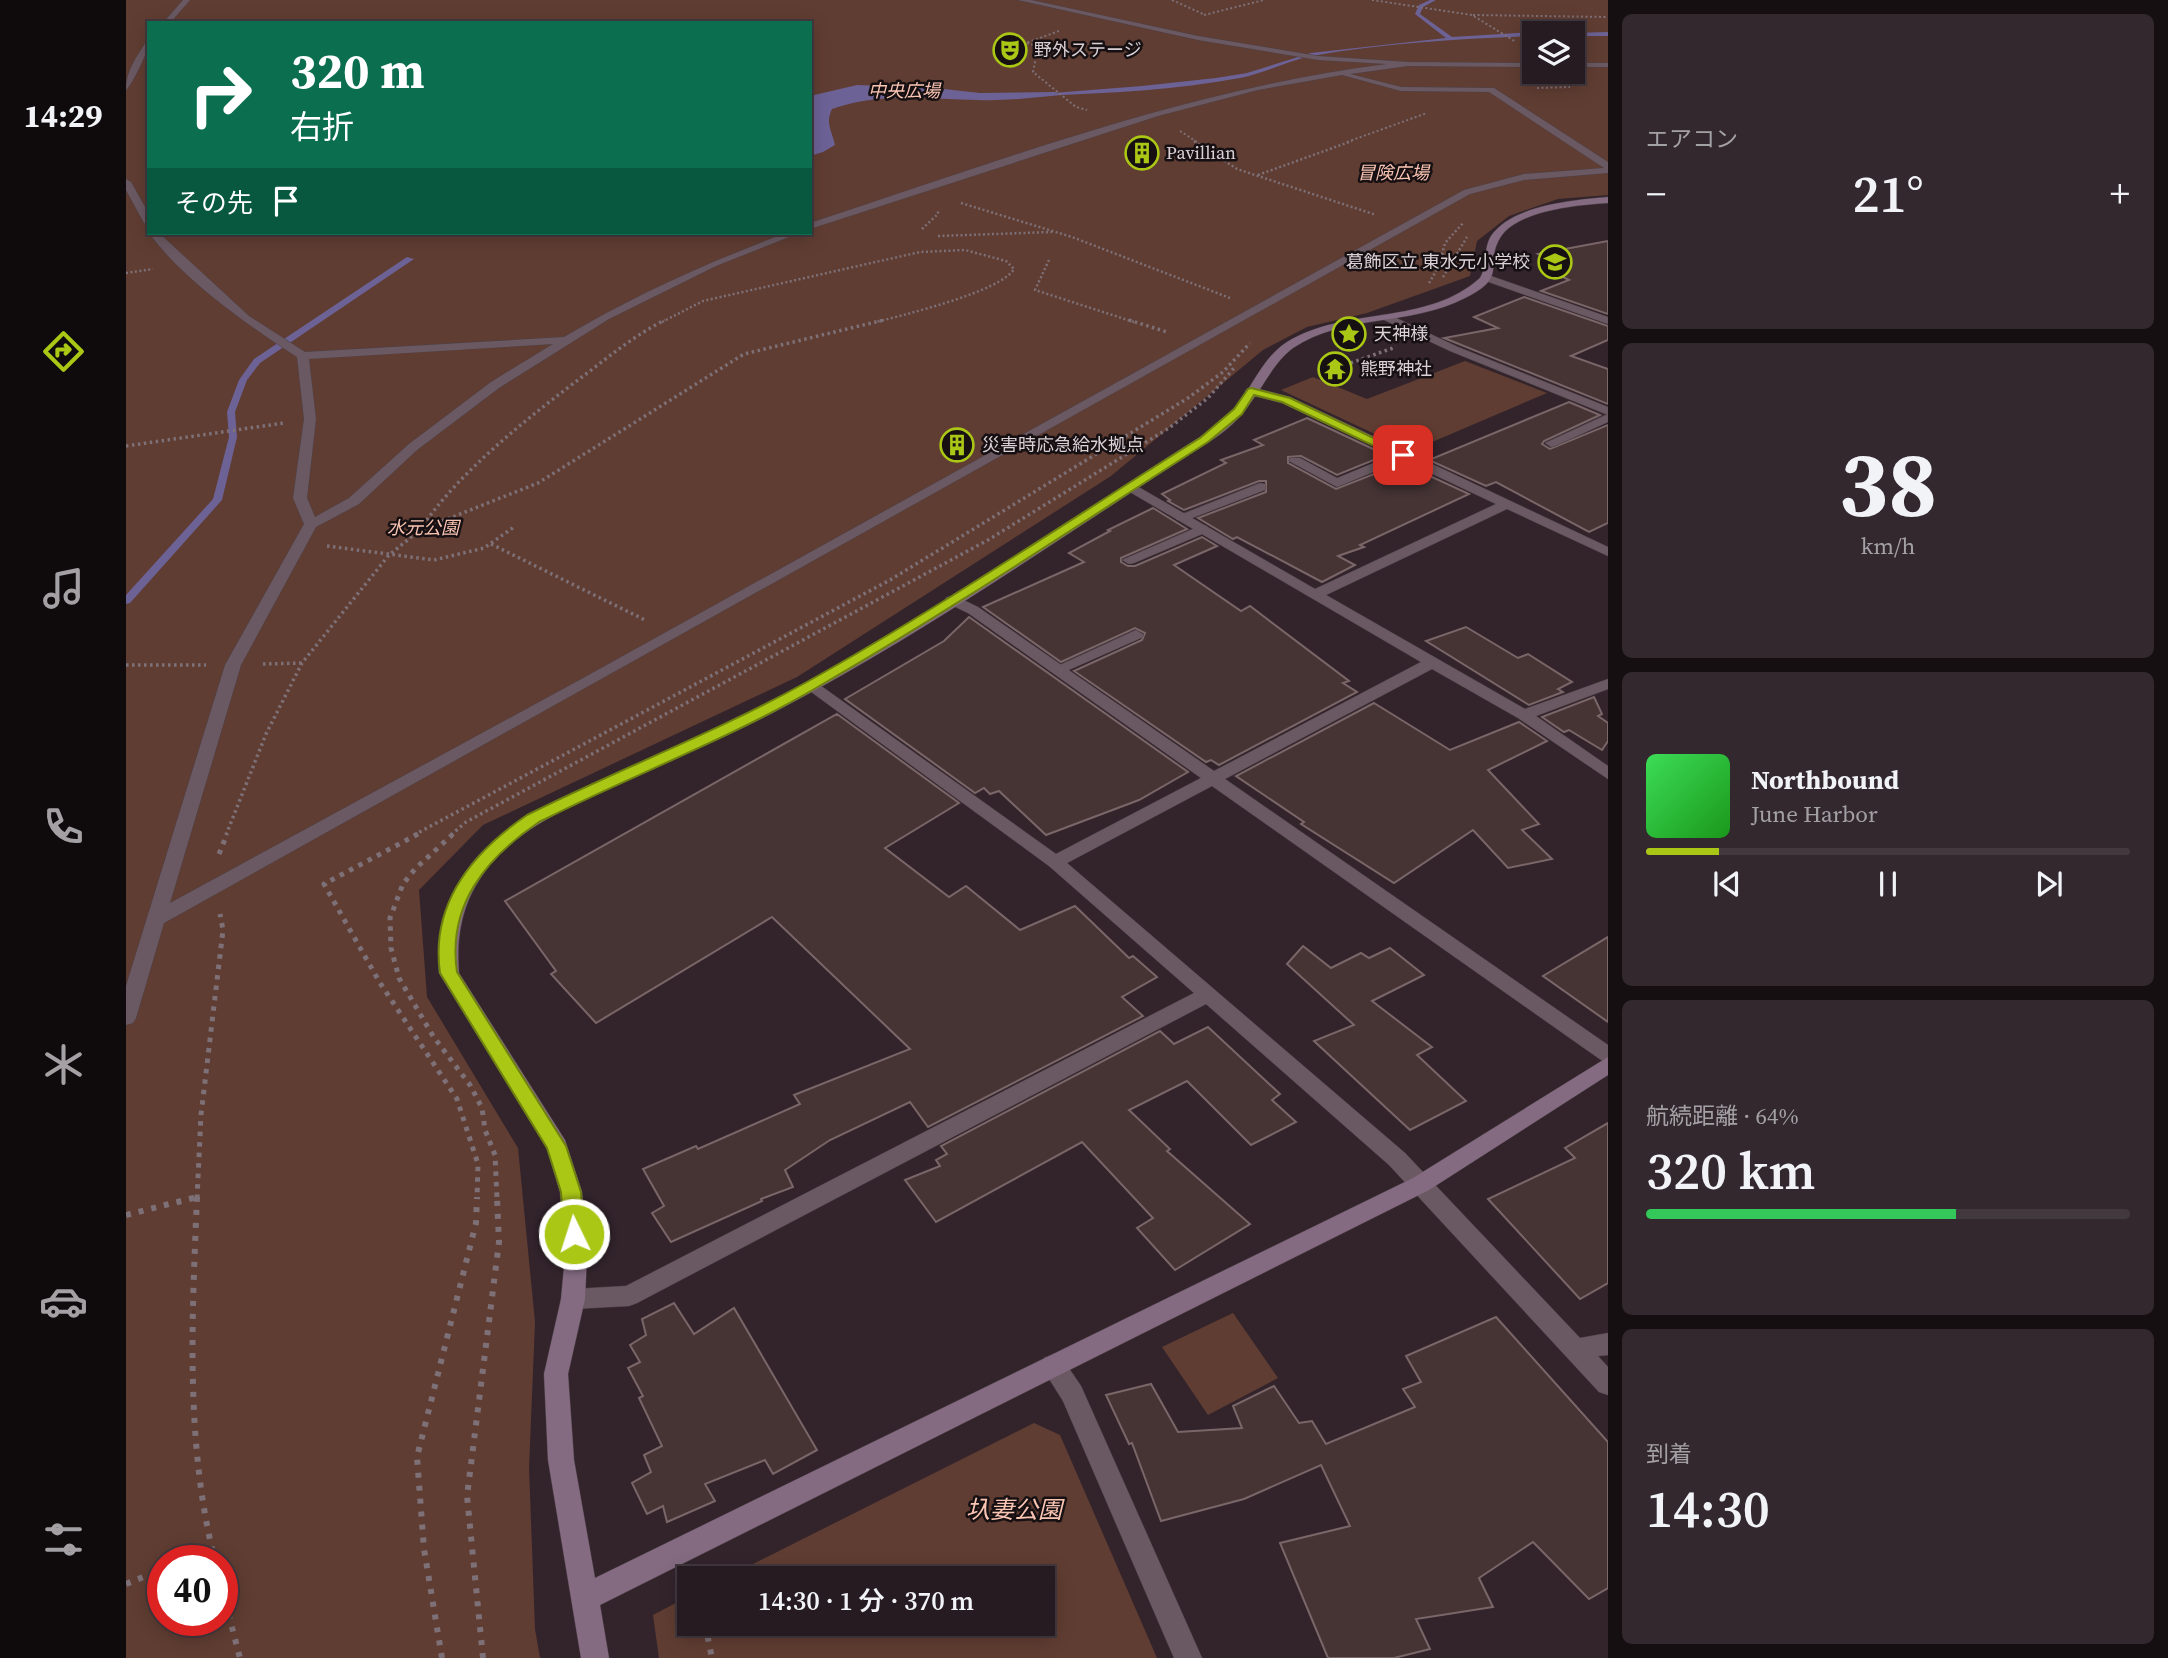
<!DOCTYPE html>
<html lang="ja">
<head>
<meta charset="utf-8">
<style>
  :root { --surface:#261b21; --page:#32282e; --text:#f1f3f6; --muted:#a4a1a5; --line:#42393f; --accent:#abc716 }
  body { margin:0; font-family:"Source Serif 4","Noto Sans JP",serif; background:var(--page); color:var(--text); height:100vh; display:flex; flex-direction:column; font-size:26px; white-space:nowrap }
  * { box-sizing:border-box; margin:0 }
  p { font-size:23px; color:var(--muted) }
  .icon { flex:none; width:38px; height:38px; fill:none; stroke:currentColor; stroke-width:2; stroke-linecap:round; stroke-linejoin:round }
  .map { position:relative; flex:1; overflow:hidden }
  .side { display:flex; flex-direction:column; gap:14px; padding:14px; background:#150f12; width:560px }
  .side>* { flex:none }
  .top-card { position:absolute; left:21px; top:21px; width:665px; height:214px; border-radius:0px; box-shadow:0 4px 18px #0003,0 0 0 2px var(--line); background:#0b6e4f; color:#fff; overflow:hidden }
  .buttons { position:absolute; left:1396px; top:21px; display:grid; gap:14px }
  .buttons a { display:grid; place-items:center; width:63px; height:63px; border-radius:0px; background:var(--surface); box-shadow:0 4px 18px #0003,0 0 0 2px var(--line); font-size:35px }
  .speed { position:absolute; left:21px; top:1545px; display:flex; gap:14px; font-size:35px; font-weight:700; text-align:center }
  .speed>* { display:grid; place-content:center; width:91px; height:91px; border-radius:50%; background:var(--surface); box-shadow:0 4px 18px #0003,0 0 0 2px var(--line); line-height:1 }
  .speed .limit { border:10px solid #d22; background:#fff; color:#111 }
  .pin { position:absolute; display:grid; place-items:center; width:60px; height:60px; color:#fff; margin:-30px; border-radius:14px; box-shadow:0 4px 10px #0006 }
  .me { position:absolute; width:77px; margin:-38px; rotate:356deg; stroke-linejoin:round; filter:drop-shadow(0 0 5px #0008) }
  .turn { display:flex; align-items:center; gap:24px; height:147px; padding:0 28px; font-size:32px }
  .turn .icon { width:91px; height:91px; stroke-width:2.5 }
  .turn b { display:block; font-size:49px; line-height:60px }
  .then { display:flex; align-items:center; height:66px; padding:0 28px; background:#0003; gap:14px; font-size:26px }
  .big { font-size:52px; font-weight:600; line-height:1.1 }
  .side .card { flex:1; display:flex; flex-direction:column; justify-content:center; gap:10px; min-width:0; padding:0 24px; border-radius:10px; background:var(--page) }
  .side .dial { align-items:center; gap:0 }
  .dial b { font-size:91px; line-height:1 }
  .song { display:flex; align-items:center; gap:21px }
  .cover { width:84px; height:84px; border-radius:10px; background:linear-gradient(135deg,hsl(130 70% 55%),hsl(120 70% 35%)) }
  .played { height:7px; border-radius:4px; background:linear-gradient(90deg,var(--accent) 15%,var(--line) 15%) }
  .keys { display:flex; justify-content:space-around; direction:ltr }
  .heat { display:flex; justify-content:space-between; align-items:center; font-size:38px; direction:ltr }
  .charge { height:10px; border-radius:5px; background:linear-gradient(90deg,#34c759 64%,var(--line) 0) }
  .trip { position:absolute; left:551px; top:1566px; width:378px; height:70px; border-radius:0px; background:var(--surface); box-shadow:0 4px 18px #0003,0 0 0 2px var(--line); font-weight:600; line-height:70px; text-align:center }
  main { display:flex; flex:1; min-height:0 }
  .tab-bar { display:flex; flex-direction:column; width:126px; justify-content:space-around; align-items:center; background:#0f0b0d; color:var(--muted) }
  .tab-bar .icon { width:49px; height:49px }
  .tab-bar .on { color:var(--accent) }
  .tab-bar b { font-size:32px; color:var(--text) }
  .map>svg:first-child { display:block }
  .green { fill:#603d32; fill-rule:evenodd }
  .water { fill:#6c6296 }
  .lines { fill:none; stroke-linecap:round; stroke-linejoin:round }
  .stream { fill:#6c6296; fill-rule:evenodd }
  .building { fill:#463435; stroke:#7a6668; stroke-width:2 }
  .lane-casing { stroke:#4c4046; stroke-width:1 }
  .street-casing { stroke:#4c4046; stroke-width:1 }
  .secondary-casing { stroke:#4c4046; stroke-width:1 }
  .path-far4 { stroke:#7d7077; stroke-width:2; stroke-dasharray:2 2.5; stroke-linecap:butt }
  .path-far3 { stroke:#7d7077; stroke-width:2.5; stroke-dasharray:2 2.5; stroke-linecap:butt }
  .path-far2 { stroke:#7d7077; stroke-width:3.5; stroke-dasharray:2.5 3.5; stroke-linecap:butt }
  .path-far1 { stroke:#7d7077; stroke-width:5; stroke-dasharray:4.5 6; stroke-linecap:butt }
  .path { stroke:#7d7077; stroke-width:6; stroke-dasharray:5 8; stroke-linecap:butt }
  .lane { fill:#6a5962; fill-rule:evenodd }
  .street { fill:#6a5962; fill-rule:evenodd }
  .secondary { fill:#846b82; fill-rule:evenodd }
  .route { fill:#abc716; stroke:#6f810e; stroke-width:2 }
  .labels { text-anchor:middle; stroke-width:5; stroke-linejoin:round; paint-order:stroke }
  .far-poi-label { font-size:18px; fill:#dad0d5; stroke:#161013; text-anchor:start }
  .far-park-label { font-size:18px; font-style:italic; fill:#fac4b2; stroke:#161013 }
  .near-park-label { font-size:24px; font-style:italic; fill:#fac4b2; stroke:#161013 }
</style>
</head>
<body>
<main>
<nav class="tab-bar">
<b>14:29</b>
<svg class="icon on" aria-label="directions" viewBox="0 0 24 24"><path d="M12 3l9 9-9 9-9-9zM9 14v-3h6M13 9l2 2-2 2"/></svg>
<svg class="icon" aria-label="music" viewBox="0 0 24 24"><path d="M9 18V5l10-2v13"/><circle cx="6" cy="18" r="3"/><circle cx="16" cy="16" r="3"/></svg>
<svg class="icon" aria-label="phone" viewBox="0 0 24 24"><path d="M5 4h4l2 5-3 2q2 4 5 5l2-3 5 2v4C11 20 4 13 5 4z"/></svg>
<svg class="icon" aria-label="climate" viewBox="0 0 24 24"><path d="M12 3v18M4 7l16 10M4 17L20 7"/></svg>
<svg class="icon" aria-label="car" viewBox="0 0 24 24"><path d="M5 17H2v-5l4-1 3-4h7l3 4 3 1v5h-3M9 17h6M6 11h13"/><circle cx="7" cy="17" r="2"/><circle cx="17" cy="17" r="2"/></svg>
<svg class="icon" aria-label="filters" viewBox="0 0 24 24"><path d="M4 7h16M4 17h16"/><circle cx="9" cy="7" r="2"/><circle cx="15" cy="17" r="2"/></svg>
</nav>
<div class="map">
<svg width="1482" height="1658" viewBox="0 0 1482 1658">
  <rect width="100%" height="100%" fill="#33242c"/>
  <g class="green">
    <path d="M0 0H1482V195L1432 199 1383 216 1351 241 1344 276 1241 313 1181 327 1137 350 985 476 671 677 357 825 293 890 301 997 392 1148 409 1322 403 1468 409 1629 414 1658H0ZM23 23H684V233H23ZM1409 33H1447V72H1409ZM37 1561H96V1620H37Z"/>
    <polygon points="1339,361 1421,393 1285,451 1155,390 1187,377 1241,399"/>
    <polygon points="1107,1313 1152,1378 1082,1415 1036,1347"/>
    <polygon points="908,1423 934,1435 1031,1658 533,1658 527,1615 563,1596 564,1624 917,1624 917,1578 599,1578"/>
  </g>
  <path class="water" d="M731 85 809 88 854 93 929 92 933 95C906 98 879 101 851 100 803 99 753 92 706 109 699 123 706 131 709 145L697 152 684 156V96Z"/>
  <g class="lines">
    <g class="stream">
      <path d="M1304 0H1310L1297 7 1294 14 1326 37 1409 32 1411 33H1409V36C1334 39 1260 43 1186 56 1161 61 1139 73 1114 78 1050 90 982 93 917 96L914 94 1016 86 1090 78 1121 73 1185 53 1320 38 1289 14 1293 5Z"/>
      <polygon points="1482,32 1482,36 1447,36 1447,33 1445,33"/>
      <polygon points="281,257 288,259 134,363 121,380 109,412 111,437 96,500 4,603 0,604 0,595 87,499 103,437 101,412 113,380 128,359"/>
    </g>
  </g>
  <g class="building">
    <polygon points="1482,241 1482,314 1415,291 1443,280 1415,266 1428,263 1412,254"/>
    <polygon points="1398,297 1482,326 1482,340 1445,356 1482,369 1482,404 1318,338 1372,328 1348,317"/>
    <polygon points="1443,402 1474,415 1418,441 1416,444 1424,449 1482,425 1482,523 1463,532 1370,482 1360,486 1303,460"/>
    <polygon points="1181,418 1260,455 1211,475 1175,456 1162,457 1162,463 1210,489 1276,463 1343,494 1234,545 1238,547 1212,556 1229,565 1196,582 1111,537 1107,539 1072,518 1140,492 1140,481 1133,481 1058,510 1042,501 1044,500 1036,494 1100,463 1095,460 1137,445 1128,440"/>
    <polygon points="1027,508 1061,529 995,558 995,562 1002,566 1009,566 1076,537 1091,546 1048,565 1115,611 1124,606 1223,681 1217,683 1231,692 1093,765 1085,760 1080,762 948,671 1016,640 1019,633 1009,628 935,662 857,607 958,562 943,553 984,531 982,530"/>
    <polygon points="843,617 1062,772 1013,800 920,835 873,791 864,794 858,788 849,793 719,699 818,641"/>
    <polygon points="1340,627 1392,658 1402,654 1446,682 1432,689 1437,692 1403,705 1300,641"/>
    <polygon points="1468,697 1476,714 1472,716 1482,723 1482,741 1476,750 1443,730 1438,732 1416,717"/>
    <polygon points="1248,703 1324,750 1393,722 1421,741 1362,770 1413,824 1396,830 1426,859 1382,868 1347,830 1268,883 1175,824 1178,822 1110,776"/>
    <polygon points="711,714 833,803 759,848 823,897 840,886 894,930 949,906 1003,958 1007,956 1031,977 996,997 1017,1016 802,1127 784,1102 704,1140 659,1170 667,1187 635,1199 636,1201 545,1242 526,1213 538,1206 517,1169 570,1146 572,1149 674,1104 668,1095 784,1049 646,917 470,1023 425,974 430,971 379,901"/>
    <polygon points="1482,937 1482,1022 1417,976"/>
    <polygon points="1177,946 1205,968 1235,953 1243,958 1264,948 1298,975 1246,1001 1306,1047 1291,1055 1340,1101 1284,1130 1188,1041 1228,1025 1161,964"/>
    <polygon points="1082,1027 1154,1094 1146,1100 1170,1122 1125,1145 1061,1081 1003,1110 1044,1149 1041,1151 1124,1224 1049,1270 1011,1228 1027,1218 956,1142 810,1222 779,1180 814,1166 810,1160 821,1154 815,1146 1034,1031 1048,1044"/>
    <polygon points="1482,1123 1482,1283 1454,1299 1362,1199 1449,1158 1439,1148"/>
    <polygon points="548,1303 568,1334 608,1308 691,1450 647,1474 639,1460 579,1484 589,1501 541,1522 537,1506 521,1514 506,1483 525,1472 518,1455 536,1446 513,1398 517,1396 502,1368 514,1362 504,1345 520,1335 516,1319"/>
    <polygon points="1370,1317 1482,1442 1482,1588 1463,1599 1407,1542 1353,1578 1367,1607 1290,1619 1304,1649 1268,1658 1202,1658 1154,1543 1224,1526 1195,1465 1118,1499 1035,1521 1006,1443 1003,1444 980,1395 1025,1384 1052,1432 1116,1428 1107,1406 1148,1386 1173,1423 1186,1421 1200,1444 1289,1407 1277,1389 1295,1382 1280,1356"/>
  </g>
  <g class="lines">
    <defs>
      <g id="lane">
        <polygon points="1482,414 1482,422 1429,446 1425,447 1419,443"/>
        <polygon points="1277,451 1283,455 1281,458 1211,487 1163,461 1164,458 1174,458 1211,478"/>
        <polygon points="1134,483 1139,484 1139,490 1061,520 1051,520 1049,517"/>
        <polygon points="1076,525 1081,526 1081,532 1008,563 1003,564 996,560"/>
        <polygon points="1010,630 1018,635 1015,638 936,673 931,675 923,670"/>
      </g>
      <g id="street">
        <polygon points="57,0 64,0 44,23 37,23"/>
        <path d="M892 0H905L1072 36 1192 56 1282 62 1409 63V67L1282 66 1224 74 1275 87 1368 88 1482 162V173L1398 180 1344 194 38 923 10 1018 7 1023 0 1025V986L99 665 178 524 167 498 178 419 171 357C122 325 58 281 23 233H33L123 316 179 352 438 337C509 295 583 262 660 233H673L590 266 483 319 373 388 291 450 233 504 190 527 115 665 44 903 459 677 1338 190 1398 174 1478 168 1363 92 1275 91 1216 75 1132 90 1032 116 684 229V223C874 161 1062 89 1261 64L1192 60 1072 40ZM427 344 365 382 283 444 223 498 189 517 181 498 190 419 183 359Z"/>
        <path d="M20 42H23C23 50 6 85 0 90 0 71 10 58 20 42Z"/>
        <rect x="1447" y="63" width="35" height="4"/>
        <polygon points="0,179 5,182 23,214 23,226 18,223 0,190"/>
        <polygon points="1357,276 1365,276 1482,317 1482,324 1357,280"/>
        <polygon points="1256,315 1264,315 1332,347 1482,407 1482,415 1324,351 1256,319"/>
        <polygon points="1125,387 1164,397 1482,547 1482,556 1381,509 1200,595 1399,709 1482,679 1482,689 1410,716 1482,766 1482,779 1392,718 1306,669 1099,779 1482,1045 1482,1063 1475,1060 1086,786 941,863 1279,1153 1454,1338 1482,1333 1482,1355 1472,1356 1482,1367 1482,1395 1473,1392 1263,1165 1080,1004 511,1303 503,1306 447,1309 439,1306 435,1299 439,1292 447,1289 500,1286 1068,993 923,866 677,686 685,681 691,683 930,854 1075,778 842,613 821,603 819,600 821,597 831,597 852,607 1088,771 1295,662 997,488 999,485 1009,485 1189,589 1370,504 1156,403 1121,394 1119,391"/>
        <polygon points="927,1355 936,1358 955,1386 1076,1658 1048,1658 937,1401 915,1366 918,1358"/>
      </g>
      <path id="secondary" d="M1482 197V203C1452 205 1391 210 1374 238 1358 265 1383 277 1339 298 1286 326 1217 314 1167 348 1148 362 1139 384 1125 402 1114 419 1100 431 1083 442 942 532 804 630 656 708 605 735 551 758 498 782 455 802 410 819 375 853 341 887 329 925 333 973L439 1140 456 1192 461 1256 459 1299 442 1374 448 1460 469 1578 1287 1178 1482 1057V1075L1303 1190 474 1605 483 1658H455L422 1460 418 1374 435 1299 439 1256 434 1192 421 1148 313 973C310 922 326 880 363 845 398 812 444 794 487 775 540 751 594 728 645 701 794 624 933 526 1074 437 1089 427 1103 416 1114 401 1129 381 1139 356 1161 342 1220 306 1301 326 1354 278 1362 265 1357 249 1365 236 1386 205 1448 200 1482 197Z"/>
    </defs>
    <use href="#lane" class="lane-casing"/>
    <use href="#street" class="street-casing"/>
    <use href="#secondary" class="secondary-casing"/>
    <g class="path-far4">
      <polyline points="1046,0 1077,14"/>
      <polyline points="1246,0 1346,15 1390,42"/>
      <polyline points="1078,15 1138,0"/>
      <polyline points="1347,15 1482,17"/>
      <polyline points="933,31 900,43 912,46 907,72 950,107 961,110"/>
      <polyline points="1411,88 1444,87"/>
      <polyline points="1054,131 1071,142"/>
      <polyline points="1221,142 1301,113"/>
    </g>
    <g class="path-far3">
      <polyline points="1068,141 1111,169 1250,215"/>
      <polyline points="1132,175 1226,141"/>
      <polyline points="835,203 946,237 1104,298"/>
      <polyline points="796,229 812,214 812,209"/>
      <polyline points="812,236 926,232"/>
      <polyline points="923,260 909,290 1008,322"/>
      <polyline points="0,273 27,269"/>
      <polyline points="1317,277 1341,237"/>
      <polyline points="1303,283 1313,266 1319,243 1338,222"/>
      <path d="M536 322 577 301 794 252 839 250 880 261 888 269C876 291 778 315 750 322"/>
    </g>
    <g class="path-far2">
      <polyline points="1003,320 1041,332"/>
      <polyline points="1219,365 1270,347"/>
      <polyline points="0,446 158,423"/>
      <path d="M294 530C331 473 405 415 460 374 486 354 511 334 539 320"/>
      <polyline points="294,530 412,483 618,354 758,320"/>
      <polyline points="365,544 519,620"/>
      <polyline points="201,546 308,560 358,548 388,527"/>
      <polyline points="137,664 176,663"/>
      <polyline points="0,665 80,665"/>
      <polyline points="100,835 140,734 176,663 263,555 294,530"/>
      <polyline points="288,835 764,580 1062,398 1097,372 1124,343"/>
      <polyline points="325,835 340,822 862,540 1043,428 1082,398 1108,368"/>
    </g>
    <g class="path-far1">
      <polyline points="292,834 198,884 254,983 331,1099 352,1164 351,1199"/>
      <polyline points="327,834 289,869 277,884 264,918 265,948 273,978 307,1036 344,1085 356,1108 359,1130 369,1155 371,1199"/>
      <polyline points="93,854 101,834"/>
      <polyline points="64,1199 71,1197"/>
      <polyline points="71,1199 75,1115 97,930 94,914"/>
    </g>
    <g class="path">
      <path d="M71 1197C66 1318 59 1443 89 1561"/>
      <polyline points="0,1215 71,1197"/>
      <polyline points="63,1561 87,1554"/>
      <polyline points="0,1584 37,1569"/>
      <polyline points="96,1589 114,1658"/>
      <polyline points="579,1624 586,1658"/>
      <polyline points="316,1658 298,1549 291,1457 350,1223 351,1197"/>
      <polyline points="357,1658 341,1496 373,1242 371,1197"/>
    </g>
    <use href="#lane" class="lane"/>
    <use href="#street" class="street"/>
    <use href="#secondary" class="secondary"/>
  </g>
  <path class="route" d="M1125 388 1164 398 1283 455 1273 458 1156 402 1128 395 1116 414 1082 442C952 525 824 611 690 688 601 740 504 776 413 822 360 858 321 905 331 972L440 1146 455 1192 458 1234 455 1240 448 1243 441 1240 438 1234 435 1192 421 1148 314 973C304 903 347 852 401 815 493 769 589 733 679 683 814 608 943 520 1074 438L1108 409 1122 389Z"/>
  <defs>
    <symbol id="theatre-ring" viewBox="-11 -11 22 22"><circle r="9.5" fill="#161013" stroke="#abc716" stroke-width="1.5"/><path d="M-5-5.5Q0-4 5-5.5V0Q5 5 0 6Q-5 5-5 0ZM-3.3-2.5H-1v1.5H-3.3ZM1-2.5H3.3v1.5H1ZM-2.8 1Q0 5.5 2.8 1Z" fill="#abc716"/></symbol>
    <symbol id="building-ring" viewBox="-11 -11 22 22"><circle r="9.5" fill="#161013" stroke="#abc716" stroke-width="1.5"/><path d="M-4-6H4V6H1V3H-1V6H-4ZM-2.5-4.3h1.7v1.8h-1.7ZM.8-4.3h1.7v1.8H.8ZM-2.5-1h1.7V.8h-1.7ZM.8-1h1.7V.8H.8Z" fill="#abc716"/></symbol>
    <symbol id="school-ring" viewBox="-11 -11 22 22"><circle r="9.5" fill="#161013" stroke="#abc716" stroke-width="1.5"/><path d="M0-5L7-2L0 1L-7-2ZM-4 1L0 2.5L4 1V4Q0 6-4 4Z" fill="#abc716"/></symbol>
    <symbol id="sight-ring" viewBox="-11 -11 22 22"><circle r="9.5" fill="#161013" stroke="#abc716" stroke-width="1.5"/><path d="M0-6L1.8-2.2L6-1.7L2.9 1.2L3.7 5.4L0 3.3L-3.7 5.4L-2.9 1.2L-6-1.7L-1.8-2.2Z" fill="#abc716"/></symbol>
    <symbol id="temple-ring" viewBox="-11 -11 22 22"><circle r="9.5" fill="#161013" stroke="#abc716" stroke-width="1.5"/><path d="M0-6L5-2H3V0L6.5 2.5H4V6H1.5V3h-3V6H-4V2.5H-6.5L-3 0V-2H-5Z" fill="#abc716"/></symbol>
  </defs>
  <g fill-rule="evenodd">
    <use href="#theatre-ring" x="865" y="31" width="38" height="38"/>
    <use href="#building-ring" x="997" y="134" width="38" height="38"/>
    <use href="#school-ring" x="1410" y="243" width="38" height="38"/>
    <use href="#sight-ring" x="1204" y="315" width="38" height="38"/>
    <use href="#temple-ring" x="1190" y="350" width="38" height="38"/>
    <use href="#building-ring" x="812" y="426" width="38" height="38"/>
  </g>
  <g class="labels">
    <g class="far-poi-label">
      <text x="908" y="56">野外ステージ</text>
      <text x="1040" y="159">Pavillian</text>
      <text x="1404" y="268" text-anchor="end">葛飾区立 東水元小学校</text>
      <text x="1248" y="340">天神様</text>
      <text x="1234" y="375">熊野神社</text>
      <text x="856" y="451">災害時応急給水拠点</text>
    </g>
    <g class="far-park-label">
      <text x="778" y="97">中央広場</text>
      <text x="1267" y="179">冒険広場</text>
      <text x="297" y="534">水元公園</text>
    </g>
    <g class="near-park-label">
      <text x="888" y="1518">圦妻公園</text>
    </g>
  </g>
</svg>
<div class="buttons">
<a><svg class="icon" aria-label="layers" viewBox="0 0 24 24"><path d="M12 4l9 5-9 5-9-5zM3 14l9 5 9-5"/></svg></a>
</div>
<div class="speed"><div class="limit">40</div></div>
<div class="pin" style="left:1277px;top:455px;background:#d93025"><svg class="icon" aria-label="arrive" viewBox="0 0 24 24"><path d="M6 21V4h12l-3 4 3 4H6"/></svg></div>
<svg class="me" style="left:448px;top:1234px" viewBox="-20 -20 40 40"><circle r="17" fill="#abc716" stroke="#fff" stroke-width="3"/><path d="M0-11L8 9 0 5-8 9z" fill="#fff"/></svg>
<div class="trip">14:30 · 1 分 · 370 m</div>
<div class="top-card">
<div class="turn"><svg class="icon" aria-label="right" viewBox="0 0 24 24"><path d="M7 20v-9h11M14 6l5 5-5 5"/></svg><div><b>320 m</b>右折</div></div>
<div class="then">その先<svg class="icon" aria-label="arrive" viewBox="0 0 24 24"><path d="M6 21V4h12l-3 4 3 4H6"/></svg></div>
</div>
</div>
<section class="side">
<div class="card"><p>エアコン</p>
<div class="heat"><a>−</a><b class="big">21°</b><a>+</a></div>
</div>
<div class="card dial"><b>38</b><p>km/h</p></div>
<div class="card">
<div class="song"><i class="cover"></i><div><b>Northbound</b><p>June Harbor</p></div></div>
<div class="played"></div>
<div class="keys"><svg class="icon" aria-label="previous" viewBox="0 0 24 24"><path d="M18 5L8 12l10 7zM5 5v14"/></svg><svg class="icon" aria-label="pause" viewBox="0 0 24 24"><path d="M8 5v14M16 5v14"/></svg><svg class="icon" aria-label="next" viewBox="0 0 24 24"><path d="M6 5l10 7-10 7zM19 5v14"/></svg></div>
</div>
<div class="card"><p>航続距離 · 64%</p><b class="big">320 km</b><div class="charge"></div></div>
<div class="card"><p>到着</p><b class="big">14:30</b></div>
</section>
</main>
</body>
</html>
